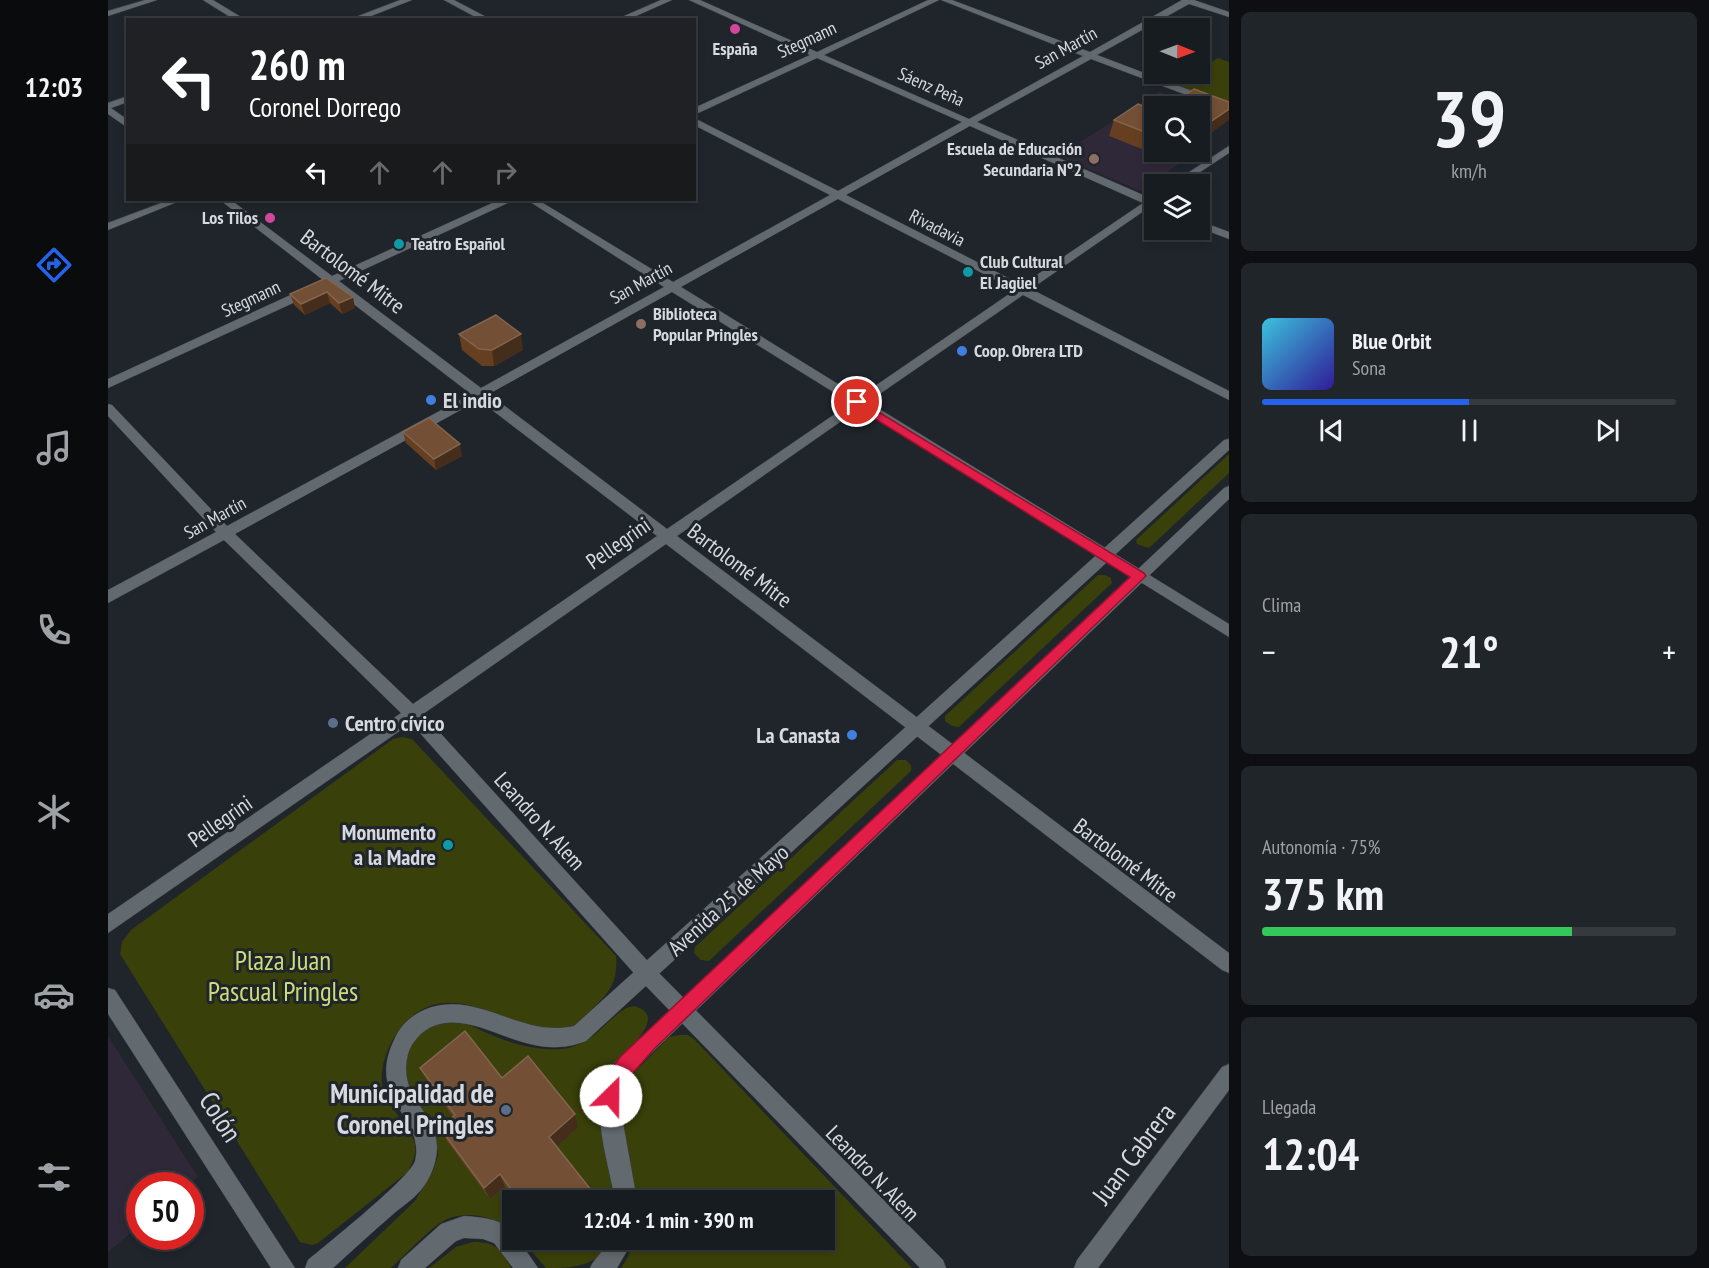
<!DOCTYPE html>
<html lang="es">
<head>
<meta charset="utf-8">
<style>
  :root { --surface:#171c20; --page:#202529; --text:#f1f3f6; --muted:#9ea1a5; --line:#363a3e; --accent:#2563eb }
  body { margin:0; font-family:"PT Sans Narrow",sans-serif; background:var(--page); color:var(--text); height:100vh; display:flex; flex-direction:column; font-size:22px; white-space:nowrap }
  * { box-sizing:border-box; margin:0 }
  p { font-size:20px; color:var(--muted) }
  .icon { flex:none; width:33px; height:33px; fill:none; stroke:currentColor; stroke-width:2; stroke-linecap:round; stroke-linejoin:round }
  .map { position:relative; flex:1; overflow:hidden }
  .drawer { display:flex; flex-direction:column; gap:12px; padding:12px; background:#0d0f12; width:480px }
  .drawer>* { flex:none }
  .top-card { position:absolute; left:18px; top:18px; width:570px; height:183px; border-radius:0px; box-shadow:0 3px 9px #0003,0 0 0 2px var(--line); background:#202124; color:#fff; overflow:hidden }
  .needle { width:39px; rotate:91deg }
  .controls { position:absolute; left:1036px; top:18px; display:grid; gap:12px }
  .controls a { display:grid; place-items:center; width:66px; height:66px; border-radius:0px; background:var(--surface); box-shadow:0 3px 9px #0003,0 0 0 2px var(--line); font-size:30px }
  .speed { position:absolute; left:18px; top:1172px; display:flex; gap:12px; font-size:30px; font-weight:700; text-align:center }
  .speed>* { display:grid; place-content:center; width:78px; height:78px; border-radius:50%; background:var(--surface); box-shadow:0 3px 9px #0003,0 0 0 2px var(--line); line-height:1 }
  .speed .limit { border:9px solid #d22; background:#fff; color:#111 }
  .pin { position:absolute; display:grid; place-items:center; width:51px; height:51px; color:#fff; margin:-26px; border:3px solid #fff; border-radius:50%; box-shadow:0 2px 6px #0007 }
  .me { position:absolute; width:66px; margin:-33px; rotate:23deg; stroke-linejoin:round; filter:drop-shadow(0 0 4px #0008) }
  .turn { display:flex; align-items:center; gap:21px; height:126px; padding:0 24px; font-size:27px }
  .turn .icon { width:78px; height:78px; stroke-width:2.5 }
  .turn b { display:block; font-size:42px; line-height:51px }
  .lanes { display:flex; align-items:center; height:57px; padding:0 24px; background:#0003; justify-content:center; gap:30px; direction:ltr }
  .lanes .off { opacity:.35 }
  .big { font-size:45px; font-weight:600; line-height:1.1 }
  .drawer .card { flex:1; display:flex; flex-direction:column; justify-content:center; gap:9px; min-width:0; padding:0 21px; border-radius:9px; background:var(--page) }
  .drawer .dial { align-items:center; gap:0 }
  .dial b { font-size:78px; line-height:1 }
  .song { display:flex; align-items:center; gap:18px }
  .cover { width:72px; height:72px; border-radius:9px; background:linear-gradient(135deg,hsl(190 70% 55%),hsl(250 70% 35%)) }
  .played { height:6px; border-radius:3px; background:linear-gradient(90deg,var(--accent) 50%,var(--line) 50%) }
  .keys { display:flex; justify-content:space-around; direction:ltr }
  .heat { display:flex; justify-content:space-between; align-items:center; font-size:33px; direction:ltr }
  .charge { height:9px; border-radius:4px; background:linear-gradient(90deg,#34c759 75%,var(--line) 0) }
  .trip { position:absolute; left:394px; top:1190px; width:333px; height:60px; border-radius:0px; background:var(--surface); box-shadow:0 3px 9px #0003,0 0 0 2px var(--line); font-weight:600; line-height:60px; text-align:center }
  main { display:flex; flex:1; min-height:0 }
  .tabs { display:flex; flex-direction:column; width:108px; justify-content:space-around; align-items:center; background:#090b0d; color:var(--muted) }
  .tabs .icon { width:42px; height:42px }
  .tabs .active { color:var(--accent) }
  .tabs b { font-size:27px; color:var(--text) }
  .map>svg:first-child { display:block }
  .education { fill:#2f2838 }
  .green { fill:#394009 }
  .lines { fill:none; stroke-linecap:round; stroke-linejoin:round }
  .minor-casing { stroke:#3a3f44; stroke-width:1 }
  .secondary-casing { stroke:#3a3f44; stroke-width:1 }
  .minor { fill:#62696f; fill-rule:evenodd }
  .secondary { fill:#62696f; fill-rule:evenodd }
  .wall { fill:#663f20 }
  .shaded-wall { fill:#452d1c }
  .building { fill:#724f35; stroke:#82654f; stroke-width:1.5 }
  .route { fill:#e11d48; stroke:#92132f; stroke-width:1.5 }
  .hotel-dot { fill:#d1479c; stroke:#1f252b; stroke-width:2 }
  .education-dot { fill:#8d6e63; stroke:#1f252b; stroke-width:2 }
  .culture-dot { fill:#0f9aa8; stroke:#1f252b; stroke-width:2 }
  .shop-dot { fill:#3f7fe0; stroke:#1f252b; stroke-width:2 }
  .service-dot { fill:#5c6f8a; stroke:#1f252b; stroke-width:2 }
  .labels { text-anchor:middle; stroke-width:6; stroke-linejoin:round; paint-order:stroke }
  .far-street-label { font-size:18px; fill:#d6dade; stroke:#1f252b }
  .far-poi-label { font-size:18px; font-weight:bold; fill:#d6dade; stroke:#1f252b; text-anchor:start }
  .street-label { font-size:22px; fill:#d6dade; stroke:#1f252b }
  .poi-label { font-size:22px; font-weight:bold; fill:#d6dade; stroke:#1f252b; text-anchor:start }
  .near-park-label { font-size:27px; fill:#cbdd79; stroke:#1f252b }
  .near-poi-label { font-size:27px; font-weight:bold; fill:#d6dade; stroke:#1f252b; text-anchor:end }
  .near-street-label { font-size:27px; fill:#d6dade; stroke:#1f252b }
</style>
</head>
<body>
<main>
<nav class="tabs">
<b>12:03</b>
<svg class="icon active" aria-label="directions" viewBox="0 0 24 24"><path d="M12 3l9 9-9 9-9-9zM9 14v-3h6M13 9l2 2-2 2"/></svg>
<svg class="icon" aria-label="music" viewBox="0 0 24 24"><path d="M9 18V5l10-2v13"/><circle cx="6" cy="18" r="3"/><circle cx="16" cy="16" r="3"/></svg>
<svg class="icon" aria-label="phone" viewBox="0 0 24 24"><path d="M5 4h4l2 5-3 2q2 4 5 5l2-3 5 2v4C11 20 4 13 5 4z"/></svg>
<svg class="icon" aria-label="climate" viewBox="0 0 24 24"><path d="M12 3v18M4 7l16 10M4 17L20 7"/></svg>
<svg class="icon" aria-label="car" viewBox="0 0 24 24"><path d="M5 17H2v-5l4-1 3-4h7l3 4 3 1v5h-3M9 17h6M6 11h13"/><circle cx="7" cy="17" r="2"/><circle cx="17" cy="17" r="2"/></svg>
<svg class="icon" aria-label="filters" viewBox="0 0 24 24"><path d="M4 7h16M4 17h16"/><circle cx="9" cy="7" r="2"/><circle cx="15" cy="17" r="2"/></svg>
</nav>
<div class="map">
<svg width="1121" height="1268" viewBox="0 0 1121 1268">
  <rect width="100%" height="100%" fill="#1f252b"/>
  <g class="education">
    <polygon points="1051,92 1090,106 1047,106 1047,152 1088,152 1032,191 950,156"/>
    <polygon points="0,1036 90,1177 80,1185 32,1185 31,1226 0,1252"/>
  </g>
  <g class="green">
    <polygon points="1110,58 1121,62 1121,107 1065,86 1085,74 1092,74 1092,69"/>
    <polygon points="1121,454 1121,473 1041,548 1029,544 1028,540"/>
    <polygon points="990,575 997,575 1003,578 1004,583 851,727 844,726 837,721 837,716"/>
    <path d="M295 737 304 739 508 956C510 978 504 990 489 1004 481 1012 471 1024 461 1028 451 1031 439 1029 429 1027 380 1016 332 977 291 1030 279 1046 268 1075 277 1095 284 1111 300 1124 306 1141 310 1151 304 1164 300 1172L210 1243 204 1245 192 1242 12 954 14 942 23 930 285 739Z"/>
    <polygon points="789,760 798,760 803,765 803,771 601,961 593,960 586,953 587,947"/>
    <path d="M526 1006C567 1017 505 1060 498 1076 488 1099 504 1173 508 1200H405V1231C388 1217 361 1210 339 1219 325 1225 296 1256 283 1268H237L307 1201 325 1171 330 1155 327 1130 298 1083C295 1071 297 1058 302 1047 309 1029 334 1020 352 1023 364 1024 375 1032 386 1036 405 1044 433 1051 453 1049 490 1046 504 1008 526 1006Z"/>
    <polygon points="571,1035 580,1035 587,1040 804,1268 513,1268 520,1257 526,1239 717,1239 717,1200 529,1200 510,1101 512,1087 561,1037"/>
    <path d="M413 1239H503C491 1267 465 1268 438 1268Z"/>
    <path d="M365 1242C389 1242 392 1249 403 1268H321L348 1247Z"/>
  </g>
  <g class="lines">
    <defs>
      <g id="minor">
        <polygon points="37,0 49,0 0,16 0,11"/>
        <polygon points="95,0 105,0 138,20 127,20"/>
        <polygon points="292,0 304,0 253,20 240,20"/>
        <polygon points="336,0 346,0 384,20 373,20"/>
        <polygon points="553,0 564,0 519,20 507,20"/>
        <path d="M581 0H592L709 52 820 0H831L716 55 861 119 975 56 833 0H844L982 52 1074 0H1086L1121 12V17L1081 4 989 55 1121 105V111L983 59 869 122 1042 198 1047 196V207L1043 206 923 289 1121 391V400L915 295 760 402 1121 624V637L752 408 569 536 1121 953V973L1114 970 558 544 315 714 546 968 835 1260 838 1268H812L532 980 303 723 0 933V914L293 713 116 540 0 603V590L108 532 0 416V404L4 405 119 526 363 394 222 286 0 388V379L215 280 112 200H123L224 276 391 200H403L402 202 231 281 373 388 556 287 419 200H430L565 282 722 195 586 125V118L730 191 854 122 709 58 586 115V108L702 55ZM862 126 1035 203 914 285 738 195ZM730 199 907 290 751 397 573 287ZM564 292 743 403 559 529 381 394ZM371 400 549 536 305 704 127 534Z"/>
        <polygon points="20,96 20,102 3,108 20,120 20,128 0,114 0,103"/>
        <polygon points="1121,146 1121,153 1074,184 1063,184"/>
        <polygon points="61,200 74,200 0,230 0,223"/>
        <polygon points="1092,221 1121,232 1121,239 1092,228"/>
        <polygon points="0,988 7,990 187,1268 163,1268 0,1014"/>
        <polygon points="1121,1064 1121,1090 990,1268 966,1268 969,1260 1114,1067"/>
      </g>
      <g id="secondary">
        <path d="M1121 439V450L478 1041C417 1066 370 1006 323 1027 313 1032 303 1043 300 1054 289 1098 328 1109 329 1147 329 1160 324 1175 316 1186 308 1198 294 1206 283 1216 263 1233 244 1251 225 1268H197L200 1260C218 1245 302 1178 307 1161 318 1116 256 1100 287 1038 294 1022 308 1012 324 1007 374 993 414 1038 466 1026L1116 440Z"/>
        <path d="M1121 486V499L527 1069 515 1084 512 1106 529 1200H507C500 1158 477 1100 507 1062L1116 488Z"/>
        <path d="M356 1216C371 1217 405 1219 405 1239H410L430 1268H405L386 1243 375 1239 356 1238 348 1241 317 1268H290L293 1260 333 1224Z"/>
        <path d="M503 1239H526L509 1268H482C487 1257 497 1250 503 1239Z"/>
      </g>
    </defs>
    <use href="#minor" class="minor-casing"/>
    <use href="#secondary" class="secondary-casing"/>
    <use href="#minor" class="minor"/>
    <use href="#secondary" class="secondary"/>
  </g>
  <g class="wall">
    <polygon points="1047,111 1047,152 1077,152 1064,161 1001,136 1006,120"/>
    <polygon points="218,278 247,308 234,314 222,303 197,315 186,305 182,294"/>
    <polygon points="351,334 415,350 386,366 374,366 354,350"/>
    <polygon points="295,432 354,456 328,470 298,443"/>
    <polygon points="312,1068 394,1078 470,1127 449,1146 483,1190 485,1200 408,1200 397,1186 382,1199 339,1141 332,1128 345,1117 320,1082"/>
  </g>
  <g class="shaded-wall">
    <polygon points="1121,109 1121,120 1092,141 1092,129"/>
    <polygon points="1068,152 1077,152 1064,161"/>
    <polygon points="219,292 222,303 197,315 193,304"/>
    <polygon points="245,297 247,308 234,314 231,303"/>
    <polygon points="413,334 415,350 386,366 384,350"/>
    <polygon points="352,444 354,456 328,470 326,459"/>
    <polygon points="467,1114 470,1127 445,1150 441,1137"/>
    <polygon points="392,1174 397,1186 382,1199 376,1188"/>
    <polygon points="483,1190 485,1200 472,1200"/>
    <polygon points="438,1239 446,1239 440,1244"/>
  </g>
  <g class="building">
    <polygon points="1086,89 1121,102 1121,109 1092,129 1092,106 1061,106"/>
    <polygon points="1030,104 1047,111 1047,136 1006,120"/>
    <polygon points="218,278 245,297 231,303 219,292 193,304 182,294"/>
    <polygon points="388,315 413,334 384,350 371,349 351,334"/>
    <polygon points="321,418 352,444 326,459 295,432"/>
    <polygon points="357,1031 394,1078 420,1056 467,1114 441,1137 483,1190 472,1200 411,1200 392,1174 376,1188 332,1128 347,1115 312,1068"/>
  </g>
  <path class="route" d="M749 399 1036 573 1038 576 547 1048 514 1085 509 1102 503 1105 497 1102C489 1085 503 1069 513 1056L1022 577 745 405V400Z"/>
  <g class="hotel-dot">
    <circle cx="627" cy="29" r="6"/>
    <circle cx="162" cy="218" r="6"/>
  </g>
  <g class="education-dot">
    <circle cx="986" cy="159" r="6"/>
    <circle cx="533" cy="324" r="6"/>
  </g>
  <g class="culture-dot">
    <circle cx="291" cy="244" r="6"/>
    <circle cx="860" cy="272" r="6"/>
    <circle cx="340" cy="845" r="6"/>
  </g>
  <g class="shop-dot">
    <circle cx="854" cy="351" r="6"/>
    <circle cx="323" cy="400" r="6"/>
    <circle cx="744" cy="735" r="6"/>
  </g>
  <g class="service-dot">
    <circle cx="225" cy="723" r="6"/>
    <circle cx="398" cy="1110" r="6"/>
  </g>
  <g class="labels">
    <g class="far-street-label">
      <text transform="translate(699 40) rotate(-25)" y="6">Stegmann</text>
      <text transform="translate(958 48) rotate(-29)" y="6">San Martín</text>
      <text transform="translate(823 87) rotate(24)" y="6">Sáenz Peña</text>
      <text transform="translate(829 228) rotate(27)" y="6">Rivadavia</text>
      <text transform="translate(533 283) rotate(-29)" y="6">San Martín</text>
      <text transform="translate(143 299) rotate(-25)" y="6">Stegmann</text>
      <text transform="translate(107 518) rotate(-29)" y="6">San Martín</text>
    </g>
    <g class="far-poi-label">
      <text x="627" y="55" text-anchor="middle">España</text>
      <text x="974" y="155" text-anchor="end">Escuela de Educación<tspan x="974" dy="21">Secundaria N°2</tspan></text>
      <text x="150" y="224" text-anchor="end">Los Tilos</text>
      <text x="303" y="250">Teatro Español</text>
      <text x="872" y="268">Club Cultural<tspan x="872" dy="21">El Jagüel</tspan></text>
      <text x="545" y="320">Biblioteca<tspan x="545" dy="21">Popular Pringles</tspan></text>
      <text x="866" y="357">Coop. Obrera LTD</text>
    </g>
    <g class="street-label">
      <text transform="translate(245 271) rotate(37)" y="8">Bartolomé Mitre</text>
      <text transform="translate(510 543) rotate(-35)" y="8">Pellegrini</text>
      <text transform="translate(632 565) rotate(37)" y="8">Bartolomé Mitre</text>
      <text transform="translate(112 821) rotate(-35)" y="8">Pellegrini</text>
      <text transform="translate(432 821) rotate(48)" y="8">Leandro N. Alem</text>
      <text transform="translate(1018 860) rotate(37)" y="8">Bartolomé Mitre</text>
      <text transform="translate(620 900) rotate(-42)" y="8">Avenida 25 de Mayo</text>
      <text transform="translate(765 1173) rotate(46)" y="8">Leandro N. Alem</text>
    </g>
    <g class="poi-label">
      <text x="335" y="408">El indio</text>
      <text x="237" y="731">Centro cívico</text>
      <text x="732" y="743" text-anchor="end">La Canasta</text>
      <text x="328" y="840" text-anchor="end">Monumento<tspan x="328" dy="25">a la Madre</tspan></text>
    </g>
    <g class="near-park-label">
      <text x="175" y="970">Plaza Juan<tspan x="175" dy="31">Pascual Pringles</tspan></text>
    </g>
    <g class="near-poi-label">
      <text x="386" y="1103">Municipalidad de<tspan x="386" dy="31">Coronel Pringles</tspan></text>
    </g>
    <g class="near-street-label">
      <text transform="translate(112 1117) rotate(57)" y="9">Colón</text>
      <text transform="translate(1026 1154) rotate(-53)" y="9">Juan Cabrera</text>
    </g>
  </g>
</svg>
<div class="controls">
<a><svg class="needle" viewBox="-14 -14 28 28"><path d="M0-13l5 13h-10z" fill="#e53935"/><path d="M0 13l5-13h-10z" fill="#9ea1a5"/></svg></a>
<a><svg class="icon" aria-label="search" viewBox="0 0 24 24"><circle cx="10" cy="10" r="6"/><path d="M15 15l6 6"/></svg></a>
<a><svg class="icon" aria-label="layers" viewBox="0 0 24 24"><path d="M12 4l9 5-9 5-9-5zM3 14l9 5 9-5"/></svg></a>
</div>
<div class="speed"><div class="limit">50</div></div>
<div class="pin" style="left:749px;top:402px;background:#d93025"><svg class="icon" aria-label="arrive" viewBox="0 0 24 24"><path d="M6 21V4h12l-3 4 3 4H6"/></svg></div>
<svg class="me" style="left:503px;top:1096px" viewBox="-20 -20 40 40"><circle r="19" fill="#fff"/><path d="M0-13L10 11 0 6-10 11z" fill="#e11d48"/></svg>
<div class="trip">12:04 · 1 min · 390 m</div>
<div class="top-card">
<div class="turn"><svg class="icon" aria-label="left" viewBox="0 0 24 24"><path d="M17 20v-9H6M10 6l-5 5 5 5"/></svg><div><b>260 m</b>Coronel Dorrego</div></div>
<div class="lanes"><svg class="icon" aria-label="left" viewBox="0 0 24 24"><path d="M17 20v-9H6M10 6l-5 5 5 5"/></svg><svg class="icon off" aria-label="ahead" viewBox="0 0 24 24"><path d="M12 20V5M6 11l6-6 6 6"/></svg><svg class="icon off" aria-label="ahead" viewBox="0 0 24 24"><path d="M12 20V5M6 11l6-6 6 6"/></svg><svg class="icon off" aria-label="right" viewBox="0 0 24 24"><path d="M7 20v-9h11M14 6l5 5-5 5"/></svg></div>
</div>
</div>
<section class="drawer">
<div class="card dial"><b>39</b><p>km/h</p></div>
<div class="card">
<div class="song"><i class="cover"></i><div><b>Blue Orbit</b><p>Sona</p></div></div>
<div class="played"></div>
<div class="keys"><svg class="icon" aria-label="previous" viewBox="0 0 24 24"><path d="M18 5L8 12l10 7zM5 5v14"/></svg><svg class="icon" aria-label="pause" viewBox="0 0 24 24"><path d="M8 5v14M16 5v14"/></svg><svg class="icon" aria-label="next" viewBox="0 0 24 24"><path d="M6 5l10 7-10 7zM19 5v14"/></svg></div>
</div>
<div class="card"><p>Clima</p>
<div class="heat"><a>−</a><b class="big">21°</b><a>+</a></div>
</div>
<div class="card"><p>Autonomía · 75%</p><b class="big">375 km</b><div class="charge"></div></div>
<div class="card"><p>Llegada</p><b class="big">12:04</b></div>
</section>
</main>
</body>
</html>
